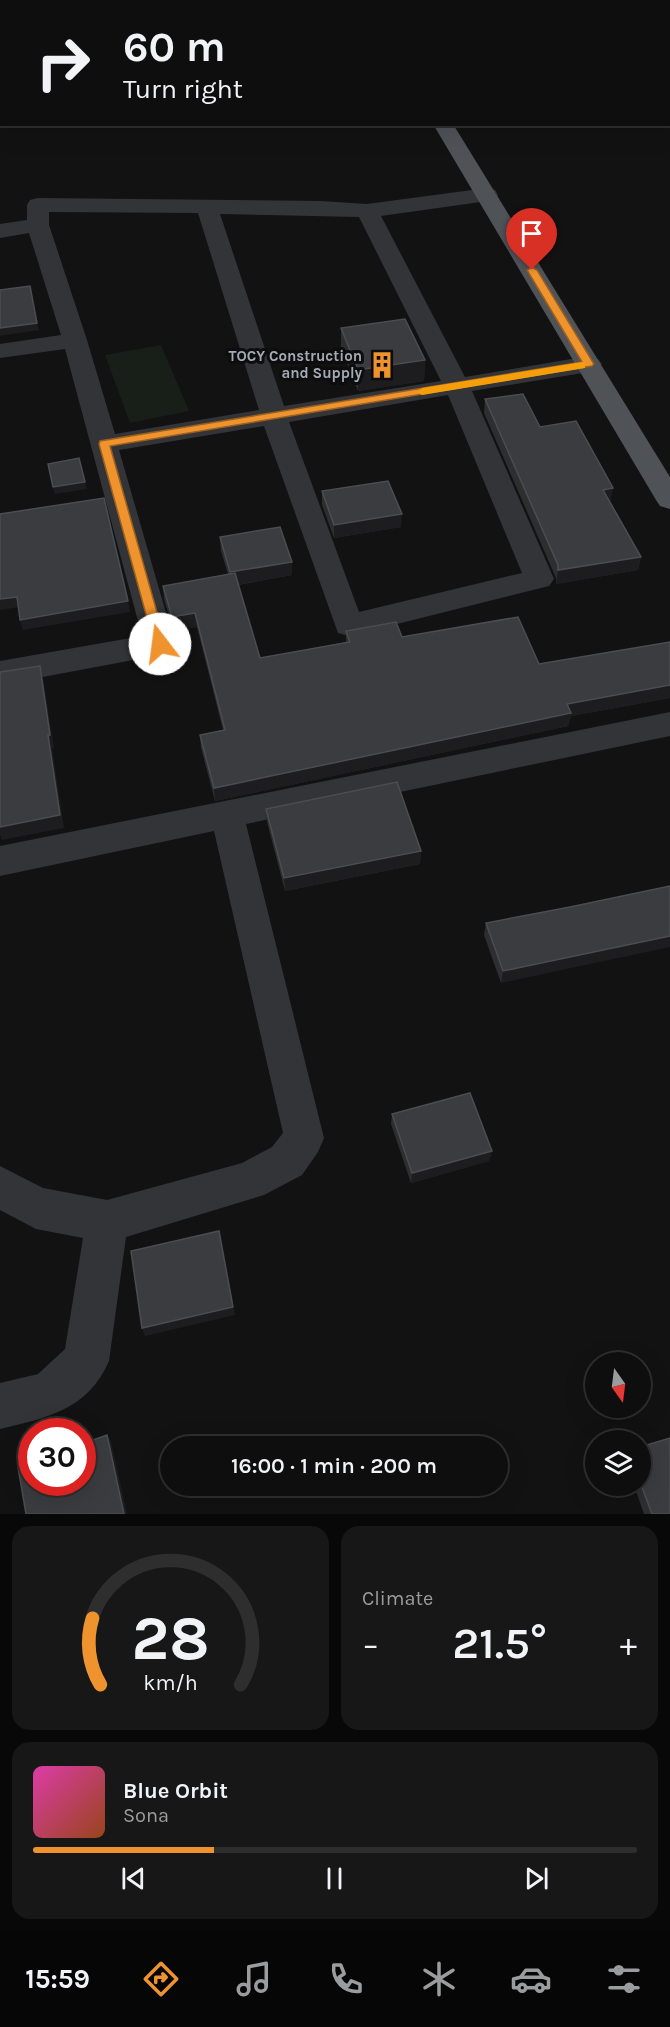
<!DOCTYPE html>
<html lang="en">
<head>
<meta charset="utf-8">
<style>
  :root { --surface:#0e0e0e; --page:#171717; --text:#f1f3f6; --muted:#9b9c9e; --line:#2e2e2e; --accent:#ef932e }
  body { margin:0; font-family:Karla,sans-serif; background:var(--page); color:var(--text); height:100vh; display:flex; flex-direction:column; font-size:22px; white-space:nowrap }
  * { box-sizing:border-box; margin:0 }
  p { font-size:20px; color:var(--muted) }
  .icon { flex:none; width:33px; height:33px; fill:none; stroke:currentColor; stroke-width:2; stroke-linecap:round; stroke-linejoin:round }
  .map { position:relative; height:1514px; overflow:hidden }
  .details { display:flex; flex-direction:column; gap:12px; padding:12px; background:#080808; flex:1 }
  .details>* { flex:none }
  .top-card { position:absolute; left:0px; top:0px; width:670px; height:126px; box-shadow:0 6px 24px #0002,0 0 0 2px var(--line); background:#0e0e0e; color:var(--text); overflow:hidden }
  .needle { width:39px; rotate:166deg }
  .buttons { position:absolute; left:585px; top:1352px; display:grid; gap:12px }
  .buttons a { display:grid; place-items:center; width:66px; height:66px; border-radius:50%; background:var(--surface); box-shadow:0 6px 24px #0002,0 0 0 2px var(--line); font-size:30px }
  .speed { position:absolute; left:18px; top:1418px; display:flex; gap:12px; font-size:30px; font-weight:700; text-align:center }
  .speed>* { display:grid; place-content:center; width:78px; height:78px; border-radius:50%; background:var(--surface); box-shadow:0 6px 24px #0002,0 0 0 2px var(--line); line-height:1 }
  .speed .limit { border:9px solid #d22; background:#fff; color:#111 }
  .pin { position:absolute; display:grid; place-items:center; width:51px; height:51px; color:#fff; margin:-62px -26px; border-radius:50% 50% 50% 0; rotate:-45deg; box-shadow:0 0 6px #0007 }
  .pin .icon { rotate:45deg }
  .me { position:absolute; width:66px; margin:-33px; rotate:345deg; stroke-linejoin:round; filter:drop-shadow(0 0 4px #0008) }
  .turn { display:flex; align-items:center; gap:21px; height:126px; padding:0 24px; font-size:27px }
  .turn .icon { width:78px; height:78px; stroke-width:2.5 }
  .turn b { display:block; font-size:42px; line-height:51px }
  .big { font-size:45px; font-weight:600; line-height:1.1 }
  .details .tile { flex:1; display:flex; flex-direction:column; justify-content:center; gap:9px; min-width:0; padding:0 21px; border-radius:18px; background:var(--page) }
  .details .dial { align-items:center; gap:0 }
  .dial svg { height:156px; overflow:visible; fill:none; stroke:var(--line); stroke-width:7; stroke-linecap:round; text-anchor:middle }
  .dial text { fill:var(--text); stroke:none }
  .song { display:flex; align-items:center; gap:18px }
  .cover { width:72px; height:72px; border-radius:9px; background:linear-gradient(135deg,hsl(320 70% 55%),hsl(20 70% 35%)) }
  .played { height:6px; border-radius:3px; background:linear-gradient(90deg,var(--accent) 30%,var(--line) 30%) }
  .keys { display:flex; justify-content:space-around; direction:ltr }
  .heat { display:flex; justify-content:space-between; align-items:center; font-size:33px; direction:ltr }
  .details .tiles { flex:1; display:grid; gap:12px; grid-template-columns:1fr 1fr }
  .tile:last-child { grid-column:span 2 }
  .trip { position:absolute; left:160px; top:1436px; width:348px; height:60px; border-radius:30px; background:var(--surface); box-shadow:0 6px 24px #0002,0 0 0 2px var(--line); font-weight:600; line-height:60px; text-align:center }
  .tabs { display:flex; height:96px; justify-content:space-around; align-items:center; background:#060606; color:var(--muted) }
  .tabs .icon { width:42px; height:42px }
  .tabs .selected { color:var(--accent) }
  .tabs b { font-size:27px; color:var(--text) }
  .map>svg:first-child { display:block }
  .green { fill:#181e18 }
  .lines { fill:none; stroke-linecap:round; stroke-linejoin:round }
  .minor { fill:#333438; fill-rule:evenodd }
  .major { fill:#4f5257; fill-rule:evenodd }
  .wall { fill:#2e2e31 }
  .shaded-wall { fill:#1d1d1f }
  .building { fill:#3a3c3f; stroke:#4b4d51; stroke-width:1.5 }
  .route { fill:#ef932e; stroke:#9b601e; stroke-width:1.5 }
  .slow { fill:#f59e0b }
  .labels { text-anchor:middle; stroke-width:6; stroke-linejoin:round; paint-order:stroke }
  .far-poi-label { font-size:15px; font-weight:bold; fill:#a3abb4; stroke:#0d0d0e; text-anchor:end }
</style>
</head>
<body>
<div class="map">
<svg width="670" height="1514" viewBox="0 0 670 1514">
  <rect width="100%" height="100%" fill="#121213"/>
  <polygon class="green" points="161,345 189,411 130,423 105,355"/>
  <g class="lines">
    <g class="minor">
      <rect x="669" y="83" width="1" height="13"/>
      <path d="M487 188 495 190 498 195 495 200 381 216 465 377 589 356 598 359 602 364 598 369 589 372 472 391 554 579 549 586 349 636 338 633 264 426 119 450 175 644 171 652 160 655 0 685V661L142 636 65 349 0 358V344L61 335 29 233 0 238V224L27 220V205L30 200 38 198 321 201 367 204ZM49 212 198 213 259 410 115 434 87 340 49 225ZM220 214 359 217 441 381 284 406ZM448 395 522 573 359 612 289 422Z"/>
      <path d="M670 712V736L246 824 324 1138 318 1152 302 1175 264 1195 126 1237 109 1361C88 1410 46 1418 0 1429V1383L38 1374 65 1349 83 1238 36 1229 0 1210V1166L43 1188 107 1200 242 1163 272 1147 283 1133 214 831 0 876V846Z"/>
    </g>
    <g class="major">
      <polygon points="357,0 375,0 376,2 358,2"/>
      <polygon points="433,124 453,124 670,477 670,509 660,506 656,500"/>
    </g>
  </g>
  <g class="wall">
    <polygon points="341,328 425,360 424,381 358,391 341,349"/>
    <polygon points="485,399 540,427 613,488 610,501 641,557 638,570 556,584 556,578 484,413"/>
    <polygon points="322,491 401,527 334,538 322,505"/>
    <polygon points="220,537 292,562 292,575 238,585 260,658 346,642 346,631 402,637 539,664 670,642 670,698 571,716 568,726 215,801 201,748 200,735 223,730 197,627 173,631 164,599 163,586 228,574 221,551"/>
    <polygon points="266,809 421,851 420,864 285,891 267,822"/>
    <polygon points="570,907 501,983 484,935 486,923"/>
    <polygon points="392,1114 492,1151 489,1161 411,1183 391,1124"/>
    <polygon points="640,1447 670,1514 644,1514 634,1485 640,1485"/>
  </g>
  <g class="shaded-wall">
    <polygon points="37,323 39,330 0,336 0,328"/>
    <polygon points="425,360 424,381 358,391 358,370"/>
    <polygon points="85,482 87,489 55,494 53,487"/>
    <polygon points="613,488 610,502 603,490"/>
    <polygon points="402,514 401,527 334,538 334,525"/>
    <polygon points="641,557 638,570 556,584 558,570"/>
    <polygon points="292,562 292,575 231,586 230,572"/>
    <polygon points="17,597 20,607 0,610 0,599"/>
    <polygon points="128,601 130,612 23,630 20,620"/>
    <polygon points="195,613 197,627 173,631 172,617"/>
    <polygon points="40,666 43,679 54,748 52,748 64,828 2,840 0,834 0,827 48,735"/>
    <polygon points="670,685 670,698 571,716 568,726 215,801 214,788 567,704"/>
    <polygon points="421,851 420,864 285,891 284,878"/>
    <polygon points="670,936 670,947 501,983 503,971"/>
    <polygon points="492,1151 489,1161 411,1183 412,1173"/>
    <polygon points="219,1231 235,1315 145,1336 142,1328"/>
    <polygon points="107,1435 111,1441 127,1514 124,1514"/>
  </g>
  <g class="building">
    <polygon points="450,0 670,0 670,72 669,73 669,2 450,2"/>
    <polygon points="30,286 37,323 0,328 0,290"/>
    <polygon points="405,319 425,360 358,370 341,328"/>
    <polygon points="523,394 540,427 576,421 613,488 603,490 641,557 558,570 558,565 485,399"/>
    <polygon points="79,458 85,482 53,487 48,464"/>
    <polygon points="388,481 402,514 334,525 322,491"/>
    <polygon points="104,498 128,601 20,620 17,597 0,599 0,514"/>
    <polygon points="280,527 292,562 230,572 220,537"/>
    <polygon points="235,573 260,658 350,642 346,631 396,622 402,637 518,617 539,664 670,642 670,685 567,704 571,713 214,788 200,735 225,730 195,613 172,617 163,586"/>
    <polygon points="40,666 50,735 48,735 60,815 0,827 0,672"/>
    <polygon points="397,782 421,851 284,878 266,809"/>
    <polygon points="670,886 670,936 503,971 486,923 570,907"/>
    <polygon points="470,1093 492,1151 412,1173 392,1114"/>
    <polygon points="219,1231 233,1307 142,1328 131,1251"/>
    <polygon points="107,1435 124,1514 26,1514 18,1467 32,1462 32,1482 82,1482 82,1444"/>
    <polygon points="670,1438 670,1514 652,1514 640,1482 640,1447"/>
  </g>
  <polygon class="route" points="532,267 537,270 594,364 592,366 110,446 166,644 164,647 155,647 99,444 100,441 582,362 527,270"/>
  <polygon class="slow" points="582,362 585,363 585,368 422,395 417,392 422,388"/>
  <defs>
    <symbol id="building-bare" viewBox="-9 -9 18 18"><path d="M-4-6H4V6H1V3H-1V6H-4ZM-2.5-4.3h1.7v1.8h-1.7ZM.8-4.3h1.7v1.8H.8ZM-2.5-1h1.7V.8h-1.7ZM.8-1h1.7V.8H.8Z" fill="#ef932e" stroke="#0d0d0e" stroke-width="2.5" paint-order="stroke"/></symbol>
  </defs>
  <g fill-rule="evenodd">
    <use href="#building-bare" x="363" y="346" width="38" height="38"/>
  </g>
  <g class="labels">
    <g class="far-poi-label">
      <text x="362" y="361">TOCY Construction<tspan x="362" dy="17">and Supply</tspan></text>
    </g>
  </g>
</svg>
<div class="buttons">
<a><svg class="needle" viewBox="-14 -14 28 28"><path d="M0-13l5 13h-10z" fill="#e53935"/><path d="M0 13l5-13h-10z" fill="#9b9c9e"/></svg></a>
<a><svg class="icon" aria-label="layers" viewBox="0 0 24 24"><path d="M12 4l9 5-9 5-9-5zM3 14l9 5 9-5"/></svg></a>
</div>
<div class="speed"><div class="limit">30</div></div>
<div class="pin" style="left:532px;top:270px;background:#d93025"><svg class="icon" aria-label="arrive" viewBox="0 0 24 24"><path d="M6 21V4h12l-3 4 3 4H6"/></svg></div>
<svg class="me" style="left:160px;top:644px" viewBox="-20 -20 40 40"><circle r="19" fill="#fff"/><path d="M0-13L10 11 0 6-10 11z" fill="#ef932e"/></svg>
<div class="trip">16:00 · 1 min · 200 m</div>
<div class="top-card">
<div class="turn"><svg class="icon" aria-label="right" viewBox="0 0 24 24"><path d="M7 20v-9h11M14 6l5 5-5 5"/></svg><div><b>60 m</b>Turn right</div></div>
</div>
</div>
<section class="details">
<div class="tiles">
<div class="tile dial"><svg viewBox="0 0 100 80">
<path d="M14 69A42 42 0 1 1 86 69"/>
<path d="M14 69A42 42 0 0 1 10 35" stroke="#ef932e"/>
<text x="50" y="56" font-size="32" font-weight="700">28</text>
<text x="50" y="72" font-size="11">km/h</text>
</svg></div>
<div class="tile"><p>Climate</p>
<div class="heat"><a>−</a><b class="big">21.5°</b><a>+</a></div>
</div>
<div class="tile">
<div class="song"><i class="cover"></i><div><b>Blue Orbit</b><p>Sona</p></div></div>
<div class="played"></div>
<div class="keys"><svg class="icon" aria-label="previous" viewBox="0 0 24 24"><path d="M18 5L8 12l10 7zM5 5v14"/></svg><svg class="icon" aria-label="pause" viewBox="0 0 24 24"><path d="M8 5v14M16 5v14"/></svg><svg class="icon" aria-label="next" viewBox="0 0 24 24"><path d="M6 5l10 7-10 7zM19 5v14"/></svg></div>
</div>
</div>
</section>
<nav class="tabs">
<b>15:59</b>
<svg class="icon selected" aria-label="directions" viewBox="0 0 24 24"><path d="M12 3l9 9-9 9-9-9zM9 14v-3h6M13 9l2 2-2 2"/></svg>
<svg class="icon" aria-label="music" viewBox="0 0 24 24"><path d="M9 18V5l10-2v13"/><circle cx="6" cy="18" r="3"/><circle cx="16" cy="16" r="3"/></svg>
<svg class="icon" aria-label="phone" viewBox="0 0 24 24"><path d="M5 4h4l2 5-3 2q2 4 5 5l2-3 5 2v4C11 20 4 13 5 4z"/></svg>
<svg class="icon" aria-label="climate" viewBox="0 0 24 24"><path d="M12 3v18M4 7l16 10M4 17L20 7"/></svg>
<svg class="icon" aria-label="car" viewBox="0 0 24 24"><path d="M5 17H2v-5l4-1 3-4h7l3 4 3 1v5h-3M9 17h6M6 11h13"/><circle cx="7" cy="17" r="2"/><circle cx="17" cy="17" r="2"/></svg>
<svg class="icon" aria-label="filters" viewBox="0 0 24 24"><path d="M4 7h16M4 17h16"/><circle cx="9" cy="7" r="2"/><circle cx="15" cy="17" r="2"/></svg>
</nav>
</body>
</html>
